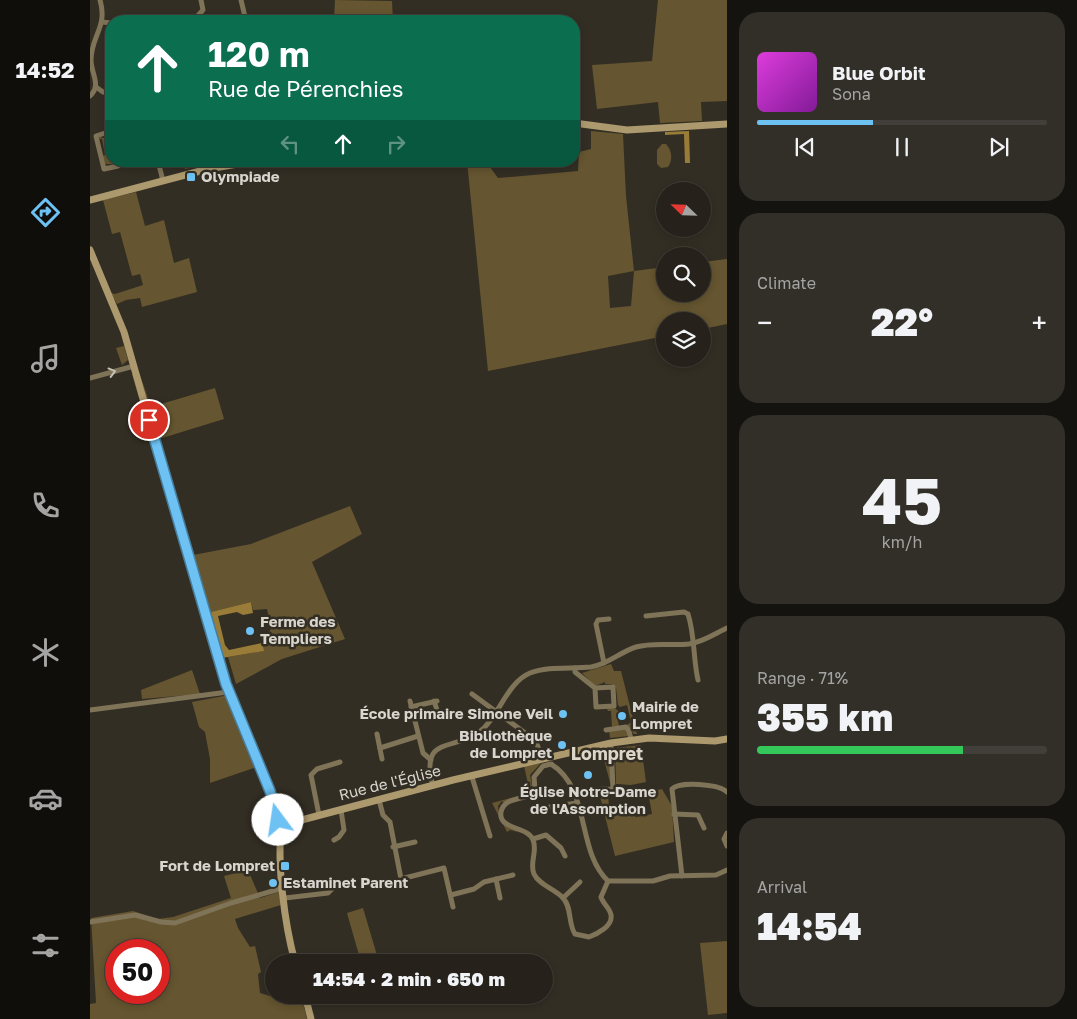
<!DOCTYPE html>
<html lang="en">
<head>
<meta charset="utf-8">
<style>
  :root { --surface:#26221b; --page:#322f28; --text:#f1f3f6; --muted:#a4a4a3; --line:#423f3a; --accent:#6dc2f3 }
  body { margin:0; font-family:"Golos Text",sans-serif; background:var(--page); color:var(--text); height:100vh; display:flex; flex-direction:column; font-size:19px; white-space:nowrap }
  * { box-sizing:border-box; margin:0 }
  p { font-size:16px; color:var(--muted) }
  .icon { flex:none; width:28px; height:28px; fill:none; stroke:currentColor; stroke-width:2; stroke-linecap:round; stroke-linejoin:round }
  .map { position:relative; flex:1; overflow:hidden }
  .sheet { display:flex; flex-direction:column; gap:12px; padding:12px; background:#15130f; width:350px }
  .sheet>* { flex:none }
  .banner { position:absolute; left:15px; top:15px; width:475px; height:152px; border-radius:20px; box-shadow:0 2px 8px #0003,0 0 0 1px var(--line); background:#0b6e4f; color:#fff; overflow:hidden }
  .needle { width:32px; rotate:293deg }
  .fabs { position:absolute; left:566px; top:182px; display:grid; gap:10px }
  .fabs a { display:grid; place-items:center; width:55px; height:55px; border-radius:50%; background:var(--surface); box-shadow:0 2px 8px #0003,0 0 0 1px var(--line); font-size:25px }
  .speed { position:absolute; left:15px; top:939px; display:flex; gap:10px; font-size:25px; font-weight:700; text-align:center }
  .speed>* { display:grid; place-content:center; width:65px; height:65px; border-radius:50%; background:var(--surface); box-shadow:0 2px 8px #0003,0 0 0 1px var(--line); line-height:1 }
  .speed .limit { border:8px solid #d22; background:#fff; color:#111 }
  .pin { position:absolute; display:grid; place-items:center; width:42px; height:42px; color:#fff; margin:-21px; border:2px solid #fff; border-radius:50%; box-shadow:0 1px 5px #0007 }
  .me { position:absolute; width:55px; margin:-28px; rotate:346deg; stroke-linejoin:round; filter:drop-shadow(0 0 4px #0008) }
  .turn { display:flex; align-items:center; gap:18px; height:105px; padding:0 20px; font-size:22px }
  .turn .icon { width:65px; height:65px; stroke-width:2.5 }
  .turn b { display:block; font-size:35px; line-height:42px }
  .lanes { display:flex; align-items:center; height:48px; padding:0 20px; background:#0003; justify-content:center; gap:25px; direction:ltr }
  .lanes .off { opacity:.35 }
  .big { font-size:38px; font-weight:800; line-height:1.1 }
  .sheet .card { flex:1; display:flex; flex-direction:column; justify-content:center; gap:8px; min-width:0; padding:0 18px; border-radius:20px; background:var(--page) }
  .sheet .dial { align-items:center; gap:0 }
  .dial b { font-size:65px; line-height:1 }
  .song { display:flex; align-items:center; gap:15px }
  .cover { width:60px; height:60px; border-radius:8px; background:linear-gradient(135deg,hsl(300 70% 55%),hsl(290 70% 35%)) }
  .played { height:5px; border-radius:2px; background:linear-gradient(90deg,var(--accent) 40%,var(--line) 40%) }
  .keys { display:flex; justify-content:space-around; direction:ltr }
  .heat { display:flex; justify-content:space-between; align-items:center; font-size:28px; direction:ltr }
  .charge { height:8px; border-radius:4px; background:linear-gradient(90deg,#34c759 71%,var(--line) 0) }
  .trip { position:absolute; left:175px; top:954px; width:288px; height:50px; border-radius:25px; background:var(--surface); box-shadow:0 2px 8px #0003,0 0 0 1px var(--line); font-weight:800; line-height:50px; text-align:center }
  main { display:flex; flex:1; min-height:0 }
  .tabs { display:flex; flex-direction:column; width:90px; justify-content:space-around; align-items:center; background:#0f0e0b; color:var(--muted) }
  .tabs .icon { width:35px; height:35px }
  .tabs .on { color:var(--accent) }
  .tabs b { font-size:22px; color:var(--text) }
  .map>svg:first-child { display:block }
  .green { fill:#655530; fill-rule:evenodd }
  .water { fill:#9a7c39 }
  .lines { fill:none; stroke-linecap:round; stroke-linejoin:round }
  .street { stroke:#7f7358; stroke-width:5 }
  .secondary { stroke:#ad996e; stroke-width:7 }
  .oneway { stroke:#c6c1b7 }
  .route-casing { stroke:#477e9e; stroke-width:12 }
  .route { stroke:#6dc2f3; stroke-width:9 }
  .poi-dot { fill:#6dc2f3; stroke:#332e24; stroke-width:2 }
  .labels { text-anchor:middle; stroke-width:5; stroke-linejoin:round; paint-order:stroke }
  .poi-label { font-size:15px; font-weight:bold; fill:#d8d5cf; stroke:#332e24; text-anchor:start }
  .street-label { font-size:15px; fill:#d8d5cf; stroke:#332e24 }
  .quarter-label { font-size:18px; font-weight:bold; fill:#ddd7ca; stroke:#332e24 }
</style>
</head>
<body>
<main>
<nav class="tabs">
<b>14:52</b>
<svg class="icon on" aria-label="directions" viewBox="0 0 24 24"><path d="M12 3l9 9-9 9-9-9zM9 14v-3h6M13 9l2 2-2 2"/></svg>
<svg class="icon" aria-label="music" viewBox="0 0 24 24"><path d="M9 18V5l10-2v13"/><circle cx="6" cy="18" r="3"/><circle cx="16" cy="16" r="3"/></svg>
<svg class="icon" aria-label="phone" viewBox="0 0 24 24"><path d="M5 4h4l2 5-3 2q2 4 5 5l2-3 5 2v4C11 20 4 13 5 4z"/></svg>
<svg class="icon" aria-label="climate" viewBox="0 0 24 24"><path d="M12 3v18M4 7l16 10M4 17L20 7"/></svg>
<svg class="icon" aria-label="car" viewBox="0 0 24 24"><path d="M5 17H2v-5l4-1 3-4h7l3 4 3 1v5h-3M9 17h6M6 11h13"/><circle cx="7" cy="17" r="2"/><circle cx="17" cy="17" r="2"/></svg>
<svg class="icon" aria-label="filters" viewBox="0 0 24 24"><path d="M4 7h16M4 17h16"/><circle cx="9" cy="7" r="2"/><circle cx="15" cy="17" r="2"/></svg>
</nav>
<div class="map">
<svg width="637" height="1019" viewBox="0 0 637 1019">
  <rect width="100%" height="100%" fill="#332e24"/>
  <g class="green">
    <polygon points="245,0 302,1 303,21 244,21"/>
    <polygon points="568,0 637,0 637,101 611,102 612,121 570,123 568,102 507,109 502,65 562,61"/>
    <path d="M501 131 533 134 536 196 544 271 575 267V294H612L613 262 637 259V324L613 329 612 321H575V336L398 371 377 161H399L400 167 408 178 488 171 489 152 501 149ZM544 271 541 306 520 308 518 276Z"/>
    <polygon points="18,134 21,143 19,148 21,161 25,161 26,164 16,164 17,167 12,156 15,155 12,139 9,139 11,136 12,138 18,137"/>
    <path d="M572 144H576C582 150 583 160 578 167L571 168 567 164V150Z"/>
    <polygon points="93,161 113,161 113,165 95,169"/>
    <polygon points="46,192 55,226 74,220 84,263 99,258 107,292 52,307 50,298 36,300 27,304 21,293 25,294 53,285 50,274 42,276 30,232 22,234 13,200"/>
    <polygon points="34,346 38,360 32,365 26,348"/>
    <polygon points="49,372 61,407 125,388 134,419 69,439 100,545 92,548 42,374"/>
    <polygon points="260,506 272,534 222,562 255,639 192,659 146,684 138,657 173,651 172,643 181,629 177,609 163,610 161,602 118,613 103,555 161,544"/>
    <polygon points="521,664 524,671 531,671 547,734 544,734 536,726 541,722 537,705 530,707 528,705 526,688 522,684 515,684 515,682 505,686 492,673"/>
    <polygon points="102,670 110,694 52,699 51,690"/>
    <polygon points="144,694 167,748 159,751 167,767 120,783 120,759 115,732 109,727 102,702"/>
    <polygon points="524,707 529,712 526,713 529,726 522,727 521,711 518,711 517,709"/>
    <polygon points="536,729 539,736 520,738 519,731"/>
    <polygon points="551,745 556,782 541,785 526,784 525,748"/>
    <polygon points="519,748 521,786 513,756 509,753"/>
    <polygon points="451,763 440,775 442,786 439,787 442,788 441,793 414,803 412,801 408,806 409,814 428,832 420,830 417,832 402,803 440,793 434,766"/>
    <polygon points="572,789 582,806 584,842 525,856 510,796 518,795 520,816 544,812 545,817 562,814 558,792"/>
    <path d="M158 870 170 898 189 892 191 905 145 919 148 928 160 947 165 946 171 972 168 974 170 993 183 997 211 995 217 1019H0V1004L6 1003 1 918 43 911 68 919 83 917 141 898 134 876ZM26 950H69V992H26Z"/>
    <polygon points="273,908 289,962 271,962 257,913"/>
    <polygon points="637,941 637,1013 618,1015 610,943"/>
  </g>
  <g class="water">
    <polygon points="599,131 600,163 595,163 594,134 575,135 575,132"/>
    <polygon points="161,602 163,613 153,615 147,612 128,616 135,645 139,650 172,643 174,651 132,658 121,612"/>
  </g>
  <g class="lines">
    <g class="street">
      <polyline points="151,0 156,21"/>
      <polyline points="28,21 37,19"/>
      <polyline points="103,21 113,10 111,0"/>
      <polyline points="12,22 21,23"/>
      <polyline points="6,87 13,92"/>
      <path d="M0 96C12 85 1 74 1 60 1 36 18 27 10 0"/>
      <polyline points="21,131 6,136 14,169 28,166 27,161"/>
      <polyline points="68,161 73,181"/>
      <polyline points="0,378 44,366"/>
      <path d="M556 616 594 612 598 614C605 636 603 658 608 680"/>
      <polyline points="514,663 506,624 508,620 519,619"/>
      <polyline points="485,668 485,672 505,688 523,687 524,706 506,707 505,688"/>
      <polyline points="382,694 446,741 452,759"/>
      <polyline points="320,701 333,753 341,760"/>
      <polyline points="344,701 347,710"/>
      <polyline points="321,707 347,701"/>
      <polyline points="0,710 138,692"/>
      <polyline points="516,730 536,727 539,731 541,739"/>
      <polyline points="287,734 292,759"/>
      <polyline points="290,748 328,736"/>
      <path d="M461 764C501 788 486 851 518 881L511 897C513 904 520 908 521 915 523 926 507 934 499 937L485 934C478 924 482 907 473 898 465 889 449 885 444 874 439 863 448 851 443 840 438 826 408 830 411 812 414 797 433 800 443 794L445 789 444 777 453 766Z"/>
      <polyline points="382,777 400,836"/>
      <path d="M343 786C330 736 361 751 388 733 409 718 416 683 440 673 458 666 481 669 501 667 517 665 530 652 546 647 564 642 581 646 599 644 613 642 624 634 637 628"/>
      <polyline points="485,790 523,789 521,743"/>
      <polyline points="289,800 293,815 300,822 311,879 354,868 363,907"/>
      <polyline points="460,807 487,803"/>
      <polyline points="584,814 608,815 614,828"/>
      <polyline points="229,815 221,775 227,769 250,762"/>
      <polyline points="637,833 634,839 637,846"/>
      <polyline points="443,839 456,835 471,848 475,856"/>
      <polyline points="244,840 249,837 254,830 251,810"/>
      <polyline points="303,847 325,842"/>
      <path d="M592 876 582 789C589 781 629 784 637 792"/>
      <polyline points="406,879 410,898"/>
      <polyline points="518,881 563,881 580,876 626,875 637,870"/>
      <polyline points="361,895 384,889 394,882 423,875"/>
      <polyline points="195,898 238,893 243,888"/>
      <polyline points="473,898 490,882"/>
      <polyline points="0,922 45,915 71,922 85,923 141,903 193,888"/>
    </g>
    <g class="secondary">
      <polyline points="484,123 537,130 637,124"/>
      <polyline points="0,200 118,169 166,161"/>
      <polyline points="0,250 34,332 135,685 179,787 189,821"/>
      <polyline points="190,822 204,822 363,780 521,743 559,738 625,741 637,739"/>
      <path d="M181 825 186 820 192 825C186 861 195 926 205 962"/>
      <polyline points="215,995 221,1019"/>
    </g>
  </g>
  <defs><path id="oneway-chevron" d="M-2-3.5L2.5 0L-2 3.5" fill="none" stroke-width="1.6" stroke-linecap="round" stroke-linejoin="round" transform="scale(1.25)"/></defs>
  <use class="oneway" href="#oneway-chevron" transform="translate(22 372) rotate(-15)"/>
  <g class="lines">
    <defs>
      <polyline id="route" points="59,420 136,684 180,791 188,820"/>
    </defs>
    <use href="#route" class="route-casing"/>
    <use href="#route" class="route"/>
  </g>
  <g class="poi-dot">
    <rect x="96" y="172" width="10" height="10" rx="2.5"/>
    <circle cx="160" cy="631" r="5"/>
    <circle cx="473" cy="714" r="5"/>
    <circle cx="532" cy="716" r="5"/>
    <circle cx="472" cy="745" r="5"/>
    <circle cx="498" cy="775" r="5"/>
    <rect x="190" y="861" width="10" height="10" rx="2.5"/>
    <circle cx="183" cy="883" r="5"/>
  </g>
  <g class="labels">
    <g class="poi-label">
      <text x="111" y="182">Olympiade</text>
      <text x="170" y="627">Ferme des<tspan x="170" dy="17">Templiers</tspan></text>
      <text x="542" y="712">Mairie de<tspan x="542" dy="17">Lompret</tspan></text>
      <text x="463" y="719" text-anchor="end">École primaire Simone Veil</text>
      <text x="462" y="741" text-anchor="end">Bibliothèque<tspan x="462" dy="17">de Lompret</tspan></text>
      <text x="498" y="797" text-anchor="middle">Église Notre-Dame<tspan x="498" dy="17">de l'Assomption</tspan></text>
      <text x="185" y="871" text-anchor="end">Fort de Lompret</text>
      <text x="193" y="888">Estaminet Parent</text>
    </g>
    <g class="street-label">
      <text transform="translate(300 783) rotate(-14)" y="5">Rue de l'Église</text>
    </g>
    <g class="quarter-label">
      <text x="517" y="760">Lompret</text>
    </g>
  </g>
</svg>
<div class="fabs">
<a><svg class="needle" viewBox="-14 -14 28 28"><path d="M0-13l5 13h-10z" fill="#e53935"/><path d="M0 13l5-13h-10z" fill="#a4a4a3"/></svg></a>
<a><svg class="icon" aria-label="search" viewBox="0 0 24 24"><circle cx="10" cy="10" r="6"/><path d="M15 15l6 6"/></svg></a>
<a><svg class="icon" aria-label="layers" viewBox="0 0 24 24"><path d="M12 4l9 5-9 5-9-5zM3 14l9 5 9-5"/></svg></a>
</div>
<div class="speed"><div class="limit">50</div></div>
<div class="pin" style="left:59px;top:420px;background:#d93025"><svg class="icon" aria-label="arrive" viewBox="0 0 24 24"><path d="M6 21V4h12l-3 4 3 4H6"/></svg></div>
<svg class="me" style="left:188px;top:820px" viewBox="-20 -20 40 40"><circle r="19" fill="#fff"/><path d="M0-13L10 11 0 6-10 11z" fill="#6dc2f3"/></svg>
<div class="trip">14:54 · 2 min · 650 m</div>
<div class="banner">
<div class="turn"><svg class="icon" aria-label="ahead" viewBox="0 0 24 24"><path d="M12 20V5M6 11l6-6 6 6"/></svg><div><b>120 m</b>Rue de Pérenchies</div></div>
<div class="lanes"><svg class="icon off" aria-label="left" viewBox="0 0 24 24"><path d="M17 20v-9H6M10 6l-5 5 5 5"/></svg><svg class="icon" aria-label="ahead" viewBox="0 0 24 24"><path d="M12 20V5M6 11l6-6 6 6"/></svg><svg class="icon off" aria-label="right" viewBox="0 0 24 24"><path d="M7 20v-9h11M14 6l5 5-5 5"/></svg></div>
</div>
</div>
<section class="sheet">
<div class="card">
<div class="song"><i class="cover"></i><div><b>Blue Orbit</b><p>Sona</p></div></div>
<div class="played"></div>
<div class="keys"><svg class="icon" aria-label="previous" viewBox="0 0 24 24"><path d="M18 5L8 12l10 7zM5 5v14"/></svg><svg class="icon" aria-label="pause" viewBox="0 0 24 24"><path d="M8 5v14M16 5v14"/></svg><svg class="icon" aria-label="next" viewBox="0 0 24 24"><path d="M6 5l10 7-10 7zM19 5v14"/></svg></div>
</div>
<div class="card"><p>Climate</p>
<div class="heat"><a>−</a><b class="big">22°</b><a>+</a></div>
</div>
<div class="card dial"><b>45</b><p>km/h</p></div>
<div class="card"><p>Range · 71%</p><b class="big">355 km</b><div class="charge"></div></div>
<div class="card"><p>Arrival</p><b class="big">14:54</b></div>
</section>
</main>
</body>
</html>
